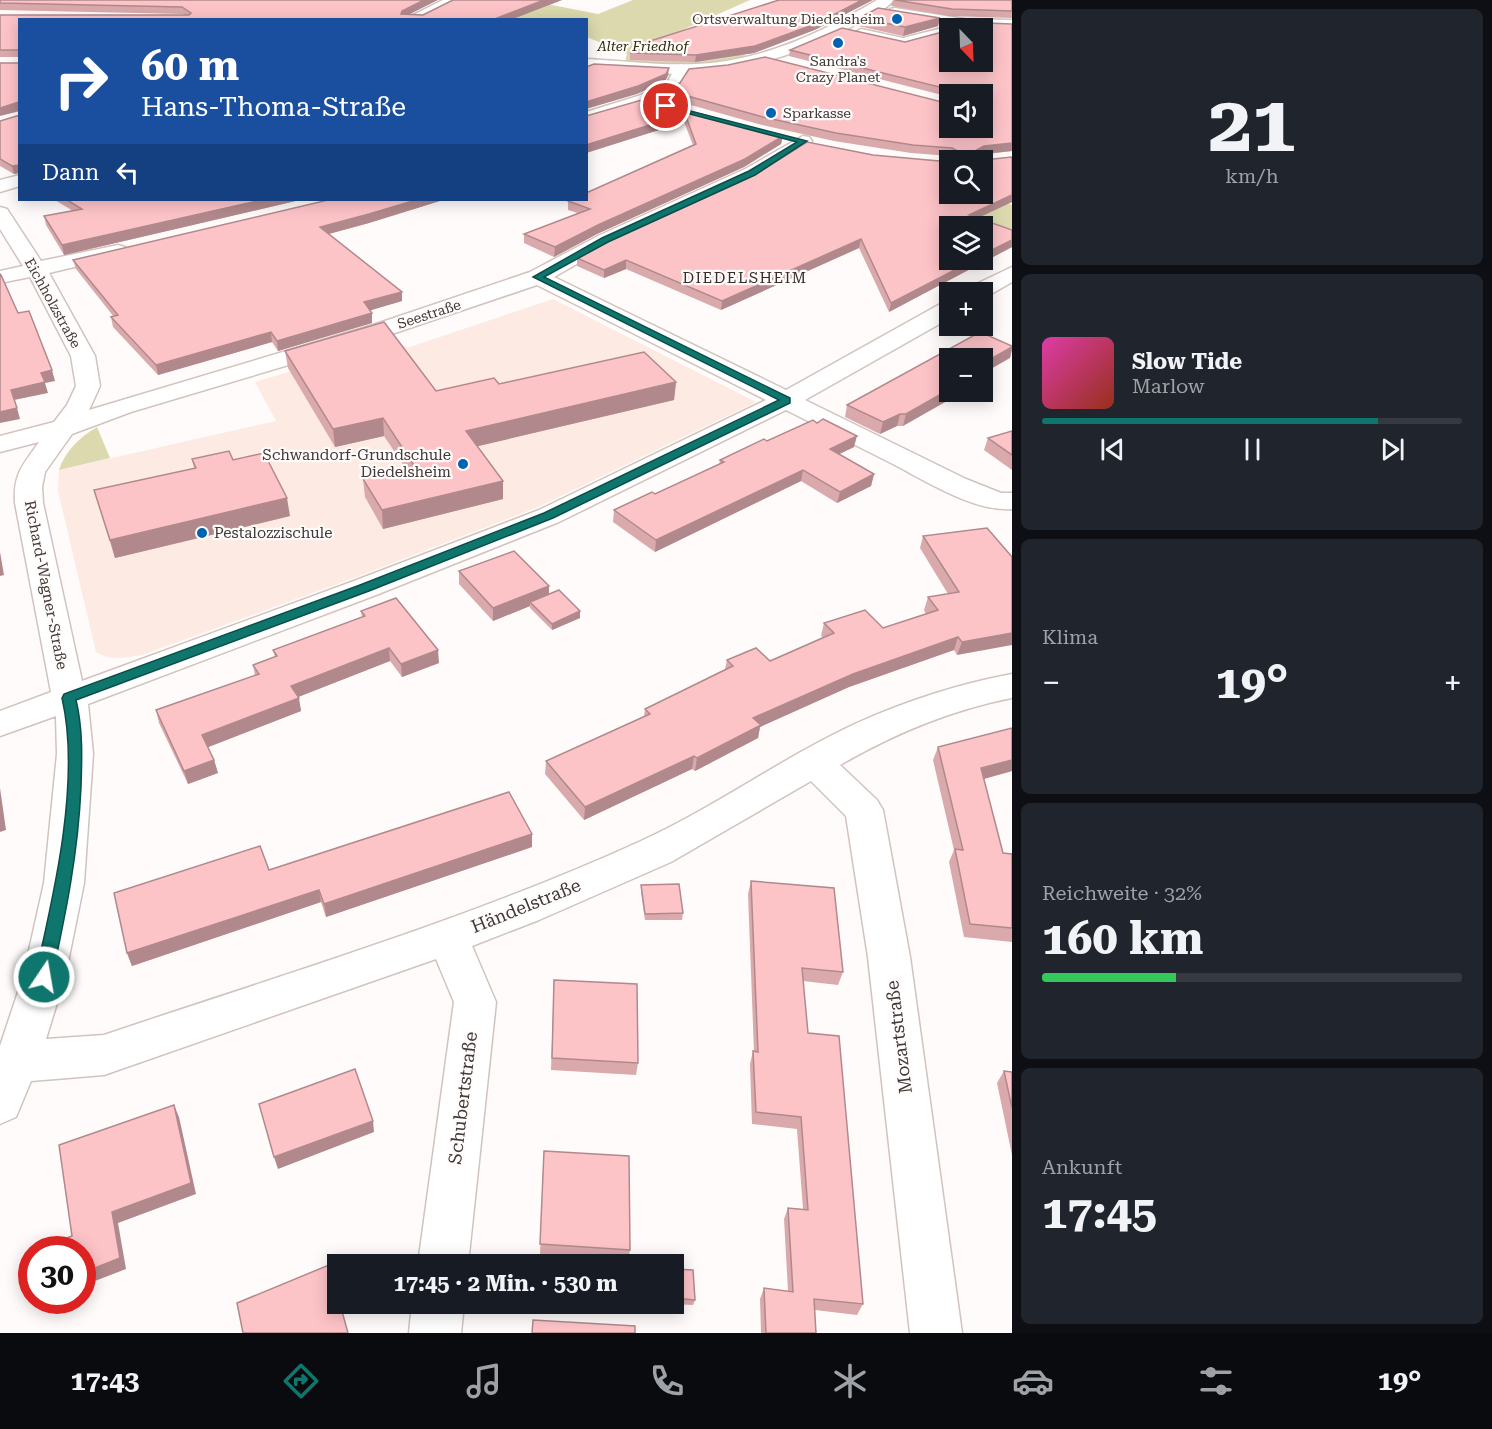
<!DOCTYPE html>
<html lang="de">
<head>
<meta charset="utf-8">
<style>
  :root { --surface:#171b24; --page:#20242c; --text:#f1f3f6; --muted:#9ea1a6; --line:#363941; --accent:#0f766e }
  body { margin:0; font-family:"Roboto Serif",serif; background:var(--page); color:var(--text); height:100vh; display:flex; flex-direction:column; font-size:22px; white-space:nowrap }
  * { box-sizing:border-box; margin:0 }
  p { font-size:20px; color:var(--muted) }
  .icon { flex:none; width:33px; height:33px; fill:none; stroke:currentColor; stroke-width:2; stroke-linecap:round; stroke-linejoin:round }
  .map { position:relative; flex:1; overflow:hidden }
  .drawer { display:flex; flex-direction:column; gap:9px; padding:9px; background:#0d0f14; width:480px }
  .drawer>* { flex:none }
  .hud { position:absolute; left:18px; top:18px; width:570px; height:183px; border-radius:0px; box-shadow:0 3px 15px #0003; background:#1a4fa0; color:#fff; overflow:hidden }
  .needle { width:39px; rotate:157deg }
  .tools { position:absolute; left:939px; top:18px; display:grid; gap:12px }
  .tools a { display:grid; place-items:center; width:54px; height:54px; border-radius:0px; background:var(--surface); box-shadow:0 3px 15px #0003; font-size:30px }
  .speed { position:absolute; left:18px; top:1236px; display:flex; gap:12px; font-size:30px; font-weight:700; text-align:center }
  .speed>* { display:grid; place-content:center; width:78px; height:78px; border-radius:50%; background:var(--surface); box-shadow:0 3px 15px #0003; line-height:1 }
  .speed .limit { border:9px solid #d22; background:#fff; color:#111 }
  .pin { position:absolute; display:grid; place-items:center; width:51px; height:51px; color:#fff; margin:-26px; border:3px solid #fff; border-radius:50%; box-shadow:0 2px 6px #0007 }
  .me { position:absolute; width:66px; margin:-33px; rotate:12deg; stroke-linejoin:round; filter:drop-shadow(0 0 4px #0008) }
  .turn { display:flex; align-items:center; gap:21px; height:126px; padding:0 24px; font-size:27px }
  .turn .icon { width:78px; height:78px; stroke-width:2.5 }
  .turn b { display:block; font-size:42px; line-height:51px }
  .then { display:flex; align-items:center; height:57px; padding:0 24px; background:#0003; gap:12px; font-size:22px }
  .big { font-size:45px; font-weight:700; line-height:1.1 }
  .drawer .tile { flex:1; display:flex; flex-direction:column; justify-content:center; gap:9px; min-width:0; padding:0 21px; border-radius:9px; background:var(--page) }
  .drawer .dial { align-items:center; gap:0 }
  .dial b { font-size:78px; line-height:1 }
  .song { display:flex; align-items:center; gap:18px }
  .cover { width:72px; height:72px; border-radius:9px; background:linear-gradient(135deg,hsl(320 70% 55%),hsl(10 70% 35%)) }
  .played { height:6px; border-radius:3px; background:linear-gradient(90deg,var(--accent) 80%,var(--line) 80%) }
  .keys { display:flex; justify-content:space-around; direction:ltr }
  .heat { display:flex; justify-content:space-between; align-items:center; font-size:33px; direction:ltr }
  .charge { height:9px; border-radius:4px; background:linear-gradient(90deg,#34c759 32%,var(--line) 0) }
  .trip { position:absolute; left:327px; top:1254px; width:357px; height:60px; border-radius:0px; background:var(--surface); box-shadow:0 3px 15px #0003; font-weight:700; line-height:60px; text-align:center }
  .tab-bar { display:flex; height:96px; justify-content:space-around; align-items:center; background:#090b0e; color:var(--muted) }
  .tab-bar .icon { width:42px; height:42px }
  .tab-bar .active { color:var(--accent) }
  .tab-bar b { font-size:27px; color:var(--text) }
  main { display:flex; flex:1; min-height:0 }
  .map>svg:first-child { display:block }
  .built { fill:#fceae3 }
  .green { fill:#dbd9ad }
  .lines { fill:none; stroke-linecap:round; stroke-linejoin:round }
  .minor-casing { stroke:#d1c3be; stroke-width:3 }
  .tertiary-casing { stroke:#d1c3be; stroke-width:3 }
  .minor { fill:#fff; fill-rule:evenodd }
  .tertiary { fill:#fff; fill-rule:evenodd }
  .wall { fill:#daa9ac }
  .shaded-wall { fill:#b1898c }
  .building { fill:#fdc4c8; stroke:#b1898c; stroke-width:1.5 }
  .route { fill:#0f766e; stroke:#0a4d48; stroke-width:1.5 }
  .poi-dot { fill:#0063b0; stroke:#fefbfa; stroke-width:2 }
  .labels { text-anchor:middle; stroke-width:4.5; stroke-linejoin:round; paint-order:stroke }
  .far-poi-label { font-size:14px; fill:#3f3937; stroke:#fefbfa; text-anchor:end }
  .far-park-label { font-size:14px; font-style:italic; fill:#302e12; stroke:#fefbfa }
  .far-street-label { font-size:14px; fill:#3f3937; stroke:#fefbfa }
  .far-quarter-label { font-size:15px; letter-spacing:1.5px; fill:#372d28; stroke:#fefbfa }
  .poi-label { font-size:15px; fill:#3f3937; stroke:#fefbfa; text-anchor:end }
  .street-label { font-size:15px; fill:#3f3937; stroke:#fefbfa }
  .near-street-label { font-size:18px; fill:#3f3937; stroke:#fefbfa }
</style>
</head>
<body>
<main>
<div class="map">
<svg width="1012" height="1333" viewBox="0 0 1012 1333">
  <rect width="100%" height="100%" fill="#fefbfa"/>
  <polygon class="built" points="553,299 756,402 538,507 359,576 142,655 121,658 107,657 96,652 58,491 59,470 276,421 255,382 396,340 407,348"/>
  <g class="green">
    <polygon points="526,0 598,14 633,0 750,0 671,35 747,56 704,64 625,62 627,54 587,37 586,20 518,19 452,5"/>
    <polygon points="979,194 1012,205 1012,233 945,209"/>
    <path d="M97 427 110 458 59 470C65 451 80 437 97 427Z"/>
  </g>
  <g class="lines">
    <defs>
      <g id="minor">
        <polygon points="443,0 461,0 422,20 403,20"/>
        <polygon points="895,8 965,19 1012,20 1012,28 965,27 890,15 888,12 890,9"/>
        <polygon points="950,26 956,28 950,28 950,34 903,46 856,36 854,33 861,29 903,38"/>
        <polygon points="681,64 689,69 680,89 650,102 586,123 586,112 638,96 667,83 676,66"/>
        <path d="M803 136 809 137 812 141 809 145 759 177 612 244 554 277 786 390 942 303 950 301V318L805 400 966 479 1001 493H1012V509C974 512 926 481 893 464 857 446 822 428 786 410L559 522 376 595 88 704 93 754 84 883 65 977 46 1039 104 1035C284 974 468 920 641 841 716 807 783 757 857 723 906 701 959 684 1012 674V698C950 710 894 734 840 765L877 800 883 810 910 957 962 1333H910L868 957 846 816 811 781 671 862 539 920 472 946 496 1002 468 1264H418L454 1002 436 959 104 1075 31 1081 16 1117 0 1124V1046L23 977 44 883 57 754 56 716 0 736V711L51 692 15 503C13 474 23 465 39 442L0 452V436L54 422 67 405 76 386 71 356 30 277 0 283V271L23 266 0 229V207L7 209 41 261 118 245 125 247 128 251 125 255 49 273 95 356 100 386 89 410 373 325 530 272 598 236 745 169ZM537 285 766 400 539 510 354 581 82 681 43 503 42 487 45 472 72 434 131 412 389 335Z"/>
        <polygon points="20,175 20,186 0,192 0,180"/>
        <polygon points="1012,267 1012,282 986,297 982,297 982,292 967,292 970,287"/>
        <polygon points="412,1304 464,1304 461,1333 409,1333"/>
      </g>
      <path id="tertiary" d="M877 0H894C884 12 864 19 851 27 799 55 742 72 683 74 651 74 619 70 586 69V59C628 61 669 67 711 63 771 57 826 30 877 0Z"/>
    </defs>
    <use href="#minor" class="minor-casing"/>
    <use href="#tertiary" class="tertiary-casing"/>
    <use href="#minor" class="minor"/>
    <use href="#tertiary" class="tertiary"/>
  </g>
  <g class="wall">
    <polygon points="0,0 423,15 562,0 510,20 20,20 20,57 0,57 0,15 185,15 183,14 0,10"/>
    <polygon points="893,0 1012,0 1012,18 950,16 891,6"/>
    <polygon points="859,18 938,26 903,36 858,26"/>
    <polygon points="1012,24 1012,151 980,155 984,160 1012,157 1012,202 978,218 1012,230 1012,247 889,312 859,248 721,310 626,269 604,278 577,266 577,258 950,194 953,157 950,156 911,153 834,141 762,125 666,98 666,90 950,128 982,94 950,94 950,97 789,56 790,50 905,42"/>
    <polygon points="817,29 754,53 695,62 630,60 630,53 647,48 647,42"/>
    <polygon points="645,99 783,136 781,144 744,167 597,234 554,257 524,243 524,234 578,213 568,210 568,201 693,145 684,122 586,153 586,116"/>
    <polygon points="20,115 20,173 14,174 0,166 0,121"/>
    <polygon points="55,200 300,200 64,255 46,225 44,216 73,211"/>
    <polygon points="328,200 443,200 369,223 329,234 402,301 370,310 372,313 372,323 278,351 272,342 158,375 113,327 111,317 114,317 76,269 73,260"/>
    <polygon points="1012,346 1012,351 1010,358 982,358 903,426 897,426 880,434 845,417 847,405"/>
    <polygon points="285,351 436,391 499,384 676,382 674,400 477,446 503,481 503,499 383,529 365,497 363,479 406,469 384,436 335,447 288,368"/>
    <polygon points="1012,431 1012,470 984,450 988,438"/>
    <polygon points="767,441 854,447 839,454 874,474 871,486 837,503 801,481 655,552 613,522 614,510 655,494 719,465 720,460"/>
    <polygon points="192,459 233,460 290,516 115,558 94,490 194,468"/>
    <polygon points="923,536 1012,557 957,655 954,650 849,687 760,727 758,738 695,771 692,769 584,820 545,774 546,761 644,716 645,709 725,669 727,660 770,661 823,637 821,636 824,623 883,628 926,614 924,610 928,597 948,594 920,548"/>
    <polygon points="459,571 549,594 580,611 580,618 552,630 530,608 530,606 493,621 459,584"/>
    <polygon points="361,611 439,663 402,677 390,661 298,697 301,711 208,747 214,760 218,773 188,784 159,723 156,710 255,676 253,665 275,657 273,650 362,618"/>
    <polygon points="938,747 1012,771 984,779 1003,853 1012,854 1012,942 964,937 949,862 954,850 933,760"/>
    <polygon points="532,847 326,917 321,902 132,966 127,953 269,870"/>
    <polygon points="751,881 843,972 838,985 803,981 808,1033 863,1304 857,1315 815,1310 816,1333 761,1333 760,1299 764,1288 788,1291 784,1219 788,1208 803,1209 797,1129 752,1124 750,1064 753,1051 754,1052 748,894"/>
    <polygon points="641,885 683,913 682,920 645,920 641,892"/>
    <polygon points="554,980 638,1063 636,1075 551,1070"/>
    <polygon points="1004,1071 1012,1072 1012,1155 997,1083"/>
    <polygon points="544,1151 630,1250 628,1261 540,1255"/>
    <polygon points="674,1269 695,1300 693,1305 672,1304 674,1304"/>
  </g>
  <g class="shaded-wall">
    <polygon points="424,0 438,0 402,18 401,14 402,11"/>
    <polygon points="544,0 562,0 510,20 492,20"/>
    <polygon points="862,0 873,0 817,29 754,53 695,62 696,55"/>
    <polygon points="940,18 938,26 903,36 905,27"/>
    <polygon points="669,68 668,76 665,81 637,94 586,109 586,102"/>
    <polygon points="19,102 20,111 0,116 0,108"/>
    <polygon points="685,114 684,122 586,153 586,145"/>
    <polygon points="783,136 781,144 744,167 597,234 554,257 555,247 598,225"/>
    <polygon points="1012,143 1012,151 982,154 971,159 973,152 984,146"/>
    <polygon points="19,165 20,173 14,174 12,166"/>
    <polygon points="1012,195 1012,202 967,223 969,215"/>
    <polygon points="262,200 300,200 64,255 62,245"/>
    <polygon points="416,200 443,200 369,223 321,236 320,227"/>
    <polygon points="861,239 859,248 721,310 722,301"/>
    <polygon points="1012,240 1012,247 889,312 891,303 974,260 982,260 982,255"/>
    <polygon points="626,260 626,269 604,278 604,270"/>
    <polygon points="402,292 402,301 365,312 364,302"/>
    <polygon points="372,313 372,323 278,351 277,341"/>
    <polygon points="271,332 272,342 158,375 156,365"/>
    <polygon points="1012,347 1010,358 982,374 982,364"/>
    <polygon points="52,370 55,381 45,383 48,393 14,400 11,390 41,373"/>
    <polygon points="676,382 674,400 466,449 466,431"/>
    <polygon points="950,389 950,392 963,392 903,426 906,414"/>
    <polygon points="17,408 20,419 0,423 0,412"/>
    <polygon points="900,414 897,426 880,434 883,422"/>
    <polygon points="383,418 384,436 335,447 333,429"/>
    <polygon points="857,436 854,447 827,460 830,449"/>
    <polygon points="803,470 801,481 655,552 656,540"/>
    <polygon points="874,474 871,486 837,503 840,492"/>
    <polygon points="503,481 503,499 383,529 382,510"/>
    <polygon points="287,498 290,516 115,558 110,540"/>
    <polygon points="0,552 4,575 0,576"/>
    <polygon points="549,586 549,599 530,602 530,606 493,621 493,608"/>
    <polygon points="580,611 580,618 552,630 552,624"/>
    <polygon points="1012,633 1012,645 957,655 962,642"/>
    <polygon points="958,637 954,650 849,687 760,727 758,738 695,771 697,758 753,718 853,674"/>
    <polygon points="389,648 390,661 293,699 291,686"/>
    <polygon points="438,650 439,663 402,677 401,664"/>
    <polygon points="299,698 301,711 206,748 202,735"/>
    <polygon points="694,756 692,769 584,820 585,807"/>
    <polygon points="214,760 218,773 188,784 184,771"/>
    <polygon points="1012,760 1012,771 976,781 981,768"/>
    <polygon points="0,788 6,830 0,832"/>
    <polygon points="532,834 532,847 326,917 324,904"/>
    <polygon points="319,890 321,902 132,966 127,953"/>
    <polygon points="174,1105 179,1117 196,1194 118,1223 126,1269 82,1286 82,1273 112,1212"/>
    <polygon points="373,1121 374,1132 278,1169 274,1157"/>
  </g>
  <g class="building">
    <polygon points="0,0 424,0 402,11 401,14 423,15 453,0 544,0 492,20 20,20 20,50 0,50 0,15 189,15 191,13 182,7 0,3"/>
    <polygon points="779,0 862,0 818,23 755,46 696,55 630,53 657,44 647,42"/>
    <polygon points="895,0 1012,0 1012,11 952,9"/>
    <polygon points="878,8 940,18 905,27 859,18"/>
    <polygon points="959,22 1012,24 1012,143 984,146 973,152 975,155 982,155 984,160 1012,157 1012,195 969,215 1012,230 1012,240 982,255 982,226 950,226 950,260 974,260 891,303 861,239 722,301 626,260 604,270 577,258 614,238 761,171 807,142 873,155 950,162 950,194 982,194 982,160 952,160 954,155 961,153 952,148 913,145 836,133 763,117 666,90 680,83 689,69 728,65 765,57 950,104 950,128 982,128 982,94 953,94 952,90 790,50 842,28 905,42 950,30 950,62 982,62 982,28 952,28 954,24"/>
    <polygon points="0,63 20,63 20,105 19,102 0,108"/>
    <polygon points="594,64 669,68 666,74 638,86 586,102 586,67"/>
    <polygon points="645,99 783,136 745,159 598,225 555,247 524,234 590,209 568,201 572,200 586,200 586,193 696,144 685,114 586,145 586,116"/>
    <polygon points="20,115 20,168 19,165 12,166 0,159 0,121"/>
    <polygon points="67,200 262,200 62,245 44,216 82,209"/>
    <polygon points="328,200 416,200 369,214 320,227 402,292 364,302 372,313 277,341 271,332 156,365 111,317 118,315 73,260"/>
    <polygon points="0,274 1,275 18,313 29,311 52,370 41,373 45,382 11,390 17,408 0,412"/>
    <polygon points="384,322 436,391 494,378 499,384 644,352 676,382 466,431 503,481 382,510 363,479 415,467 383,418 333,429 285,351"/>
    <polygon points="980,332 1012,346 1012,347 982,364 982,358 950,358 950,389 906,414 900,414 883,422 847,405"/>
    <polygon points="823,419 857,436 830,449 874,474 840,492 803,470 656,540 614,510 652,492 655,494 724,462 720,460 764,439 767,441 813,420 817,423"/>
    <polygon points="1012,431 1012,455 988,438"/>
    <polygon points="229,451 233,460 264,453 287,498 110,540 94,490 196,468 192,459"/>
    <polygon points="987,528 1012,557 1012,633 962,642 958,637 853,674 753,718 761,725 697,758 694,756 585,807 546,761 650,714 645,709 733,666 727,660 756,648 770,661 834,633 824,623 865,610 883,628 938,610 928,597 959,592 923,536"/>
    <polygon points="514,551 549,586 493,608 459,571"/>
    <polygon points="559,590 580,611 552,624 530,602"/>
    <polygon points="396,598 438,650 401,664 389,648 291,686 299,698 202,735 214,760 184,771 156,710 259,674 253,665 277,656 273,650 365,616 361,611"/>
    <polygon points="1012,728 1012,760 981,768 1003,853 1012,854 1012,928 970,924 955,849 963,850 938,747"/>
    <polygon points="509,792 532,834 324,904 319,890 127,953 114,893 260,846 269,870"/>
    <polygon points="751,881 834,888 843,972 802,968 808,1033 839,1036 863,1304 814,1299 816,1333 766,1333 764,1288 793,1292 788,1208 808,1210 801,1117 756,1112 753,1051 758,1052"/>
    <polygon points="679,884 683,913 645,914 641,885"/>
    <polygon points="554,980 637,984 638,1063 552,1058"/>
    <polygon points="355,1069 373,1121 274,1157 259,1104"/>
    <polygon points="1004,1071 1012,1072 1012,1108"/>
    <polygon points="174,1105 191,1183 112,1212 120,1258 82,1273 82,1250 36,1250 72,1236 59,1145"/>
    <polygon points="544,1151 629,1156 630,1250 540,1244"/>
    <polygon points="32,1251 32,1292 30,1293 26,1253"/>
    <polygon points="329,1265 338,1295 338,1304 340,1304 348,1333 243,1333 237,1303"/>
    <polygon points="674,1269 693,1270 695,1300 674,1298"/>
    <polygon points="533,1320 635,1326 635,1333 532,1333"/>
  </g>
  <path class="route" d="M663 104 807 141 755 175 608 242 544 277 790 398V403L553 518 369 591 76 700C83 729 82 758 81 787 78 854 66 912 52 977L50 982 44 984 37 982 35 977C54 895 81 780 62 698L64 694 360 585 544 513 779 400 533 277 602 238 749 171 797 142 663 107Z"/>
  <g class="poi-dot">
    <circle cx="897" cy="19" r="6"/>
    <circle cx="838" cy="43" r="6"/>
    <circle cx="771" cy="113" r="6"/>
    <circle cx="463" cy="464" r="6"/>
    <circle cx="202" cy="533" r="6"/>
  </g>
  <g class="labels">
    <g class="far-poi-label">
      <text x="885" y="24">Ortsverwaltung Diedelsheim</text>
      <text x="838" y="66" text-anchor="middle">Sandra's<tspan x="838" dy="16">Crazy Planet</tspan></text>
      <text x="783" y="118" text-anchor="start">Sparkasse</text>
    </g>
    <g class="far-park-label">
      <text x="643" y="51">Alter Friedhof</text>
    </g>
    <g class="far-street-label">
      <text transform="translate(53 303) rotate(61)" y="5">Eichholzstraße</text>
      <text transform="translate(429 314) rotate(-18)" y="5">Seestraße</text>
    </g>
    <g class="far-quarter-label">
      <text x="745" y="283">DIEDELSHEIM</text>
    </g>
    <g class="poi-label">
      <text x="451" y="460">Schwandorf-Grundschule<tspan x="451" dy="17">Diedelsheim</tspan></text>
      <text x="214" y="538" text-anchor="start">Pestalozzischule</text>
    </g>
    <g class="street-label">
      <text transform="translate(46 585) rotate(79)" y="5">Richard-Wagner-Straße</text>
    </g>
    <g class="near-street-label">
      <text transform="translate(526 906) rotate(-22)" y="6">Händelstraße</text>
      <text transform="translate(899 1037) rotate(-97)" y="6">Mozartstraße</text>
      <text transform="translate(463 1098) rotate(-83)" y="6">Schubertstraße</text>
    </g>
  </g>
</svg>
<div class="tools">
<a><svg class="needle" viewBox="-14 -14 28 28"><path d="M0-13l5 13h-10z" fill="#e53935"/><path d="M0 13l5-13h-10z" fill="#9ea1a6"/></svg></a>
<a><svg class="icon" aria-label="sound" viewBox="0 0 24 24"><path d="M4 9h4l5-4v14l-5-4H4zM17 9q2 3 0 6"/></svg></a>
<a><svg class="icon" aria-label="search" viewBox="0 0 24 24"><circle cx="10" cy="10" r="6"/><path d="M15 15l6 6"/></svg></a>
<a><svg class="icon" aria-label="layers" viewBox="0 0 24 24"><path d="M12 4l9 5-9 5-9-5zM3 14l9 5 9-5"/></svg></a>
<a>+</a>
<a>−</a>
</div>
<div class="speed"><div class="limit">30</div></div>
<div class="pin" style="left:666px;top:106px;background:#d93025"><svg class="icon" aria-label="arrive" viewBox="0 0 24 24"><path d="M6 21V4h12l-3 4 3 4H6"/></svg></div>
<svg class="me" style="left:44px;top:977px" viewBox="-20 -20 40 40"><circle r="17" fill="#0f766e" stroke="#fff" stroke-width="3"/><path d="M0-11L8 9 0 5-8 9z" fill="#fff"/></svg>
<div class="trip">17:45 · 2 Min. · 530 m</div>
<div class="hud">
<div class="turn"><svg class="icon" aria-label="right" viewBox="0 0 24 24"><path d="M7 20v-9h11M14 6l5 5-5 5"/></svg><div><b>60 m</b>Hans-Thoma-Straße</div></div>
<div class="then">Dann<svg class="icon" aria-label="left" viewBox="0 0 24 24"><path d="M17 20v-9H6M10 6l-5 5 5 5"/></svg></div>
</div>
</div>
<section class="drawer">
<div class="tile dial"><b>21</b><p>km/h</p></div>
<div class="tile">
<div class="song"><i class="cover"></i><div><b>Slow Tide</b><p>Marlow</p></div></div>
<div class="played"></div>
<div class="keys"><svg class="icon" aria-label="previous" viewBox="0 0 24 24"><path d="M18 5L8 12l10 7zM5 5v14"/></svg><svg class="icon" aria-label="pause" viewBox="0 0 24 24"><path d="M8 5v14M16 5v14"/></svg><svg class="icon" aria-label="next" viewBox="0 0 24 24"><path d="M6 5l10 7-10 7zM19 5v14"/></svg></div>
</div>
<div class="tile"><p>Klima</p>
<div class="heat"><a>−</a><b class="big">19°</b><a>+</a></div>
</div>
<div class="tile"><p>Reichweite · 32%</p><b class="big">160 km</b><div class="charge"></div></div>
<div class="tile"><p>Ankunft</p><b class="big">17:45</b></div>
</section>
</main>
<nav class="tab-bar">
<b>17:43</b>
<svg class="icon active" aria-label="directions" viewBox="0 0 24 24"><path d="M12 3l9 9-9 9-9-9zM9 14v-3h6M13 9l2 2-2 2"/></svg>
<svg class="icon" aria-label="music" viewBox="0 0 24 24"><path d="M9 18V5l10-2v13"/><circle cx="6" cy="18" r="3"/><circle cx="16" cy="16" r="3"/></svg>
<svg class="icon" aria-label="phone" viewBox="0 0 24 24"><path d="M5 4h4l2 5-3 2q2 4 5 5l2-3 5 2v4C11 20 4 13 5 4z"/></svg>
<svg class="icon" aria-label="climate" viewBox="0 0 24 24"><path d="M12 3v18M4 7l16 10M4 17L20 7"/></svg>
<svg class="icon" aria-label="car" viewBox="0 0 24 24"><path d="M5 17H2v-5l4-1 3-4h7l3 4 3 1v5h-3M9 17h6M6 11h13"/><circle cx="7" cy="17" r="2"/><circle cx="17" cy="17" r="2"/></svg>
<svg class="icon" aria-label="filters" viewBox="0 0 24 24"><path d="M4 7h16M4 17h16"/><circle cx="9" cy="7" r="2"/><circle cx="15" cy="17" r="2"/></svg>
<b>19°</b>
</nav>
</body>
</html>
